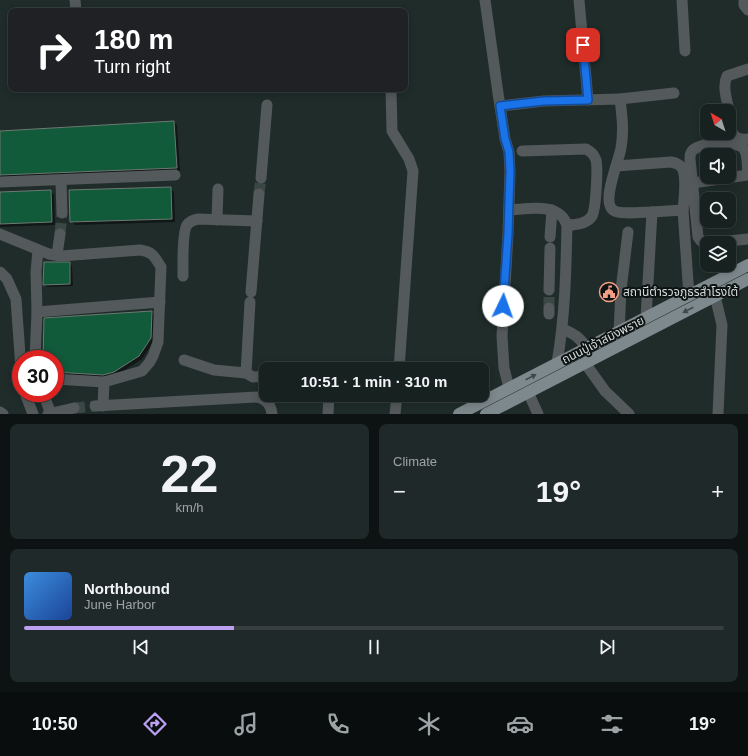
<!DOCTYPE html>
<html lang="en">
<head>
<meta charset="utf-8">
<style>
  :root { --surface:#172120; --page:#202929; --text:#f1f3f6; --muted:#9ea3a5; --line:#363e3e; --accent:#bca0f2 }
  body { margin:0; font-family:Helvetica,"Noto Sans Thai",sans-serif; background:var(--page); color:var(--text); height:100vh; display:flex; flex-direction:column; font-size:15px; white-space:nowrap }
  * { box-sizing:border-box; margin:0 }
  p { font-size:13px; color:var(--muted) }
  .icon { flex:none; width:22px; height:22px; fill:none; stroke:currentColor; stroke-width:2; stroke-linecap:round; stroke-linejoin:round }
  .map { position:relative; height:414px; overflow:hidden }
  .drawer { display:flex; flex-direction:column; gap:10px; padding:10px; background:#0d1212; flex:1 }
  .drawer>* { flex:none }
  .guide { position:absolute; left:8px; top:8px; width:400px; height:84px; border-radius:8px; box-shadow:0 2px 10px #0003,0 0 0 1px var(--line); background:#202124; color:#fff; overflow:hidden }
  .needle { width:26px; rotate:321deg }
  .controls { position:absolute; left:700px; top:104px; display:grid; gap:8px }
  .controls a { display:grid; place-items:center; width:36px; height:36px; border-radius:8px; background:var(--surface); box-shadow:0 2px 10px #0003,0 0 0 1px var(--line); font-size:20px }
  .speed { position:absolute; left:12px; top:350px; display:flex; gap:8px; font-size:20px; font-weight:700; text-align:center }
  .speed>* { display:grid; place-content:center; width:52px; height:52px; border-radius:50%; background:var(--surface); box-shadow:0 2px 10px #0003,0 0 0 1px var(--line); line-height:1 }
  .speed .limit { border:6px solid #d22; background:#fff; color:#111 }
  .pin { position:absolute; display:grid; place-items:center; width:34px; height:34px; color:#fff; margin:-17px; border-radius:8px; box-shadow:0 2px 6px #0006 }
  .me { position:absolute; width:44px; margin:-22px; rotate:3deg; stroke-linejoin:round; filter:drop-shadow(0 0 3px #0008) }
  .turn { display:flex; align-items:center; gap:14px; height:84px; padding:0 20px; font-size:18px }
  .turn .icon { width:52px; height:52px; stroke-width:2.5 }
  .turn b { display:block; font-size:28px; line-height:34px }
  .big { font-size:30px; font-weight:800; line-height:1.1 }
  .drawer .widget { flex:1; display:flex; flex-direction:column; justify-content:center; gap:6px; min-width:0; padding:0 14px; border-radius:8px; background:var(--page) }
  .drawer .dial { align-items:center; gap:0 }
  .dial b { font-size:52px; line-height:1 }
  .song { display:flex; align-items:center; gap:12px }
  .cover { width:48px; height:48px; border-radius:6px; background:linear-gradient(135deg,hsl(210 70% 55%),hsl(220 70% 35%)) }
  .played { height:4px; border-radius:2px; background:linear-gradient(90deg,var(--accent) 30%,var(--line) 30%) }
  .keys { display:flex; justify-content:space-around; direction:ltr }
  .heat { display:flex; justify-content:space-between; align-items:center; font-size:22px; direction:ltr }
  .drawer .tiles { flex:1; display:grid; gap:10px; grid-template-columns:1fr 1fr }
  .widget:last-child { grid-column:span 2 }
  .trip { position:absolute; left:259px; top:362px; width:230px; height:40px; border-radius:8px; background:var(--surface); box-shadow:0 2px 10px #0003,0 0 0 1px var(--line); font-weight:800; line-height:40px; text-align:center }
  .tabs { display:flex; height:64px; justify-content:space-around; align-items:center; background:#090d0d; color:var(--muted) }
  .tabs .icon { width:28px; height:28px }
  .tabs .selected { color:var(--accent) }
  .tabs b { font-size:18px; color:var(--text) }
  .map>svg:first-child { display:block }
  .shadow { fill:#0007 }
  .building { fill:#115a3a; stroke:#6d7972 }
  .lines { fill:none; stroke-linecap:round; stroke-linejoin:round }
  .minor-tunnel { stroke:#3a4745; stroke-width:11; stroke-dasharray:11 5.5; stroke-linecap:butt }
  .minor { stroke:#54595b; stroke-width:11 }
  .major { stroke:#7e898d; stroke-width:12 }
  .oneway { fill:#404849 }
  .route-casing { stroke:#114b97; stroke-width:10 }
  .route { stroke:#1a73e8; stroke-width:7 }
  .labels { text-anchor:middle; stroke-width:4; stroke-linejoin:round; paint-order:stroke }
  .poi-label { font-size:12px; fill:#d5dddc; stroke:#0d1312; text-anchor:start }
  .street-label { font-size:12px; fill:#d5dddc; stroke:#0d1312 }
</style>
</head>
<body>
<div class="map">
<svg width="748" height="414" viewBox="0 0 748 414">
  <rect width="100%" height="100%" fill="#1f2c2a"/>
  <g class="shadow">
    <polygon points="174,122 177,125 180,171 4,178 0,179 0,132"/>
    <polygon points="170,188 174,192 175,222 75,225 71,221"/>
    <polygon points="50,191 54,195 55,225 0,227 0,193"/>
    <polygon points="70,263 72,266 73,286 47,287 44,284"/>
    <polygon points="152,312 155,315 154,341 142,359 117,375 107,378 55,376 55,359 45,359"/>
  </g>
  <g class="building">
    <polygon points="174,121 177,168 0,175 0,131"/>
    <polygon points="171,187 172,219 70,222 69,190"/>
    <polygon points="51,190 52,222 0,224 0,192"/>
    <polygon points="44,262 70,262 70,284 43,285"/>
    <polygon points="152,311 151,338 139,356 114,372 103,375 55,372 55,359 43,359 44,318"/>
  </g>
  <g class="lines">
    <g class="minor-tunnel">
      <polyline points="259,194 261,178"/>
      <polyline points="60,234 62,213"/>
      <polyline points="549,308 549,290"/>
      <polyline points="74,408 95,406"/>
    </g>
    <g class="minor">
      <polyline points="75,0 76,11"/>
      <polyline points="485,0 498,93 505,139 509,152 510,171 508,234 502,336 504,368 509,388"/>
      <polyline points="579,0 588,100"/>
      <polyline points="682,0 685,51"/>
      <polyline points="744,0 744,5 748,10"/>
      <polyline points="391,89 392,131 409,159 413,171 399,369"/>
      <polyline points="620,99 674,93"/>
      <path d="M500 106 544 101 620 99C622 116 624 131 621 148 619 161 601 201 613 210 619 215 644 212 652 212"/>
      <path d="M729 111C727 100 722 86 727 76L748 69"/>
      <path d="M729 114C731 128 729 141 748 139"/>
      <path d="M522 151 586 149C591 152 594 154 596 160 598 168 596 209 592 216 587 224 576 225 567 225"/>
      <path d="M616 166 671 162C676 163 680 164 682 168 687 176 684 200 683 210"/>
      <polyline points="261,178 267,105"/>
      <polyline points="61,181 62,213"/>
      <polyline points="0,182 175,175"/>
      <polyline points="693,183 748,175"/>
      <path d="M509 210C529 209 559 202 567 225 566 272 565 317 557 363"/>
      <polyline points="217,220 218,189"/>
      <path d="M0 234 49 254 61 256 140 250C153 252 154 256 161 267L158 342 153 356 149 363 142 371 104 382 55 379"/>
      <polyline points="550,237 552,210"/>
      <path d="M707 243 701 241 698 237 690 159C690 155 690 153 693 150 700 143 737 140 744 149 748 155 747 167 748 174"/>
      <polyline points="710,243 748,239"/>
      <polyline points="57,255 60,234"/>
      <polyline points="0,272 7,279 16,299 21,369"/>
      <path d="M183 276C183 266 182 232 187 225 190 221 193 220 198 219L257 221"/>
      <polyline points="549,290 550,248"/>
      <polyline points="251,292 259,194"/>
      <polyline points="715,296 722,325 718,414"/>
      <polyline points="250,302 246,373 253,377 266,376"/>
      <polyline points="549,308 549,314"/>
      <polyline points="37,312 160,302"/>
      <polyline points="646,318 652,212 683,210 689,296"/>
      <path d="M563 329C574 334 580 337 586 348"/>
      <polyline points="619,332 621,290 628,232"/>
      <polyline points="35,359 37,312 36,272 38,250"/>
      <polyline points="184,360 214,370 246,373"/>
      <polyline points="585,363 605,391 629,414"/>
      <polyline points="528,392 538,414"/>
      <polyline points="25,393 33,414"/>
      <polyline points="43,393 51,414"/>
      <path d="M95 406 258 397C267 400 271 405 272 414"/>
      <polyline points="103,406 104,382"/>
      <polyline points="0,412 3,414"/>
      <polyline points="48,414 74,408"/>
      <polyline points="328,414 329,395"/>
      <polyline points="395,414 397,395"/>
    </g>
    <g class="major">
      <polyline points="459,414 748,265"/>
      <polyline points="486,414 748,279"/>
    </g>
  </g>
  <defs><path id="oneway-solid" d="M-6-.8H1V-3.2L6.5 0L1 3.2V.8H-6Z"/></defs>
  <g class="oneway">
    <use href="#oneway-solid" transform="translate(688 310) rotate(153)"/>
    <use href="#oneway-solid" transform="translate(531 377) rotate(-27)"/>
  </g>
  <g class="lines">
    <defs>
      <polyline id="route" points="503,306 508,234 510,171 509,152 505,139 500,106 544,101 588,100 583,45"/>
    </defs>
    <use href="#route" class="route-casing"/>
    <use href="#route" class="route"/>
  </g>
  <defs>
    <symbol id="civic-ring" viewBox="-11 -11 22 22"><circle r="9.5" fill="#0d1312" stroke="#f49f86" stroke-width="1.5"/><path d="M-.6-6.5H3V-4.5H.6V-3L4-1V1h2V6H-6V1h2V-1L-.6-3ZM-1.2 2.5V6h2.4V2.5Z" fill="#f49f86"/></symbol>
  </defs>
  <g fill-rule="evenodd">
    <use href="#civic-ring" x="598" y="281" width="22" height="22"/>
  </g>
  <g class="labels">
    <g class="poi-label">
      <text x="623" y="296">สถานีตำรวจภูธรสำโรงใต้</text>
    </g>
    <g class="street-label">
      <text transform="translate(603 340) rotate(-27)" y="4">ถนนปู่เจ้าสมิงพราย</text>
    </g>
  </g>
</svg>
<div class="controls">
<a><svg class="needle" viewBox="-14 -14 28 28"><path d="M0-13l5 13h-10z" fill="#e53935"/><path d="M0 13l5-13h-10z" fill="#9ea3a5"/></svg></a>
<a><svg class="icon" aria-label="sound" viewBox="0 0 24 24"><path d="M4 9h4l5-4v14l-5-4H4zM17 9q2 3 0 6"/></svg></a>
<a><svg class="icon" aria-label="search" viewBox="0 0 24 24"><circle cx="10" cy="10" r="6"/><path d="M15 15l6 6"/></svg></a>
<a><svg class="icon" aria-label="layers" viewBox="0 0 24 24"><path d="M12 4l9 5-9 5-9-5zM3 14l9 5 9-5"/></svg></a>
</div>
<div class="speed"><div class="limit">30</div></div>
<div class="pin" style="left:583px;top:45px;background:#d93025"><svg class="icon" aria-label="arrive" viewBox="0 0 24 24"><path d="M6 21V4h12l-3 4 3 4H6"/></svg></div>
<svg class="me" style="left:503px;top:306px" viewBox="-20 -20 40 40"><circle r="19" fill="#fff"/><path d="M0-13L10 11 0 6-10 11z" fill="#1a73e8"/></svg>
<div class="trip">10:51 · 1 min · 310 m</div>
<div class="guide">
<div class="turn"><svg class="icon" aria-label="right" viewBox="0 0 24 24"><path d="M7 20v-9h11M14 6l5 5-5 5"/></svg><div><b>180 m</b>Turn right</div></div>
</div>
</div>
<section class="drawer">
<div class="tiles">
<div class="widget dial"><b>22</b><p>km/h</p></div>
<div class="widget"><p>Climate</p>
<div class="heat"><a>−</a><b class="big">19°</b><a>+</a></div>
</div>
<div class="widget">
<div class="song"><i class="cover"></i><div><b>Northbound</b><p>June Harbor</p></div></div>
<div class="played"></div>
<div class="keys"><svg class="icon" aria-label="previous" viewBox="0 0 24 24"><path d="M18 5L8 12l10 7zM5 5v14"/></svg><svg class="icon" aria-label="pause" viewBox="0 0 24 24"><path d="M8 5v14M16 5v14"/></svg><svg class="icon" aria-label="next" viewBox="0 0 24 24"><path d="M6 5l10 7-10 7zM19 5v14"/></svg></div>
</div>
</div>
</section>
<nav class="tabs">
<b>10:50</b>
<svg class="icon selected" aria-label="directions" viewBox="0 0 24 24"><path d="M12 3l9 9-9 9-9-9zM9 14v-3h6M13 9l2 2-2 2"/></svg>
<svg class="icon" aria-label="music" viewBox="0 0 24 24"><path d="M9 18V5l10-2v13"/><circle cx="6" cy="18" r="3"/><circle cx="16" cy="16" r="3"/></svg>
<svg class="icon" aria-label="phone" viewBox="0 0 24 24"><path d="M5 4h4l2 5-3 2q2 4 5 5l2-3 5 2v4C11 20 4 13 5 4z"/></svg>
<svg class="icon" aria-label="climate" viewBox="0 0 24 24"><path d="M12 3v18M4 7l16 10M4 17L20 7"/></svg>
<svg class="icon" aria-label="car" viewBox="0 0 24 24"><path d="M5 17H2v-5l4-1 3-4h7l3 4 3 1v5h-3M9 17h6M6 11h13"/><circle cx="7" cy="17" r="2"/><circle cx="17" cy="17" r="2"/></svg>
<svg class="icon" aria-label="filters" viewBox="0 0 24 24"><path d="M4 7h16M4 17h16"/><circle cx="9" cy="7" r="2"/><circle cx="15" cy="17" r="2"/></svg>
<b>19°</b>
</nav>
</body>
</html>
